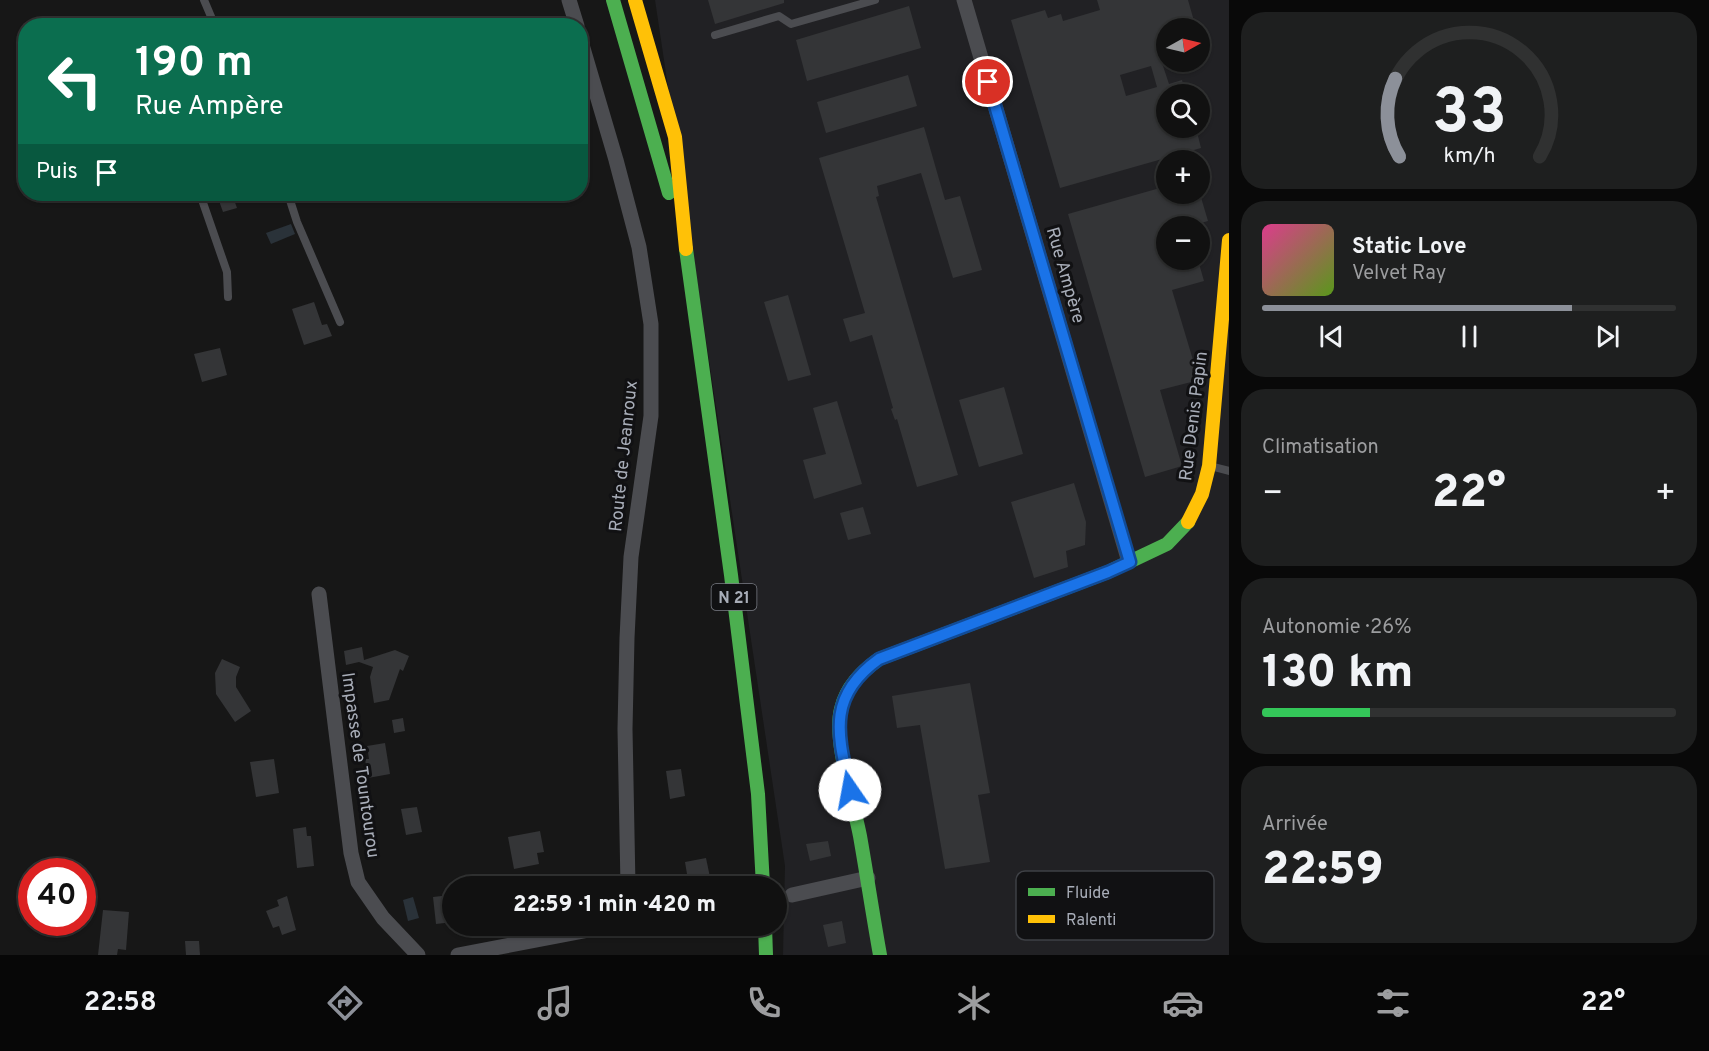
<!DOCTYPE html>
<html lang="fr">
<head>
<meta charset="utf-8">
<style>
  :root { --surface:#111; --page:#1e1f1f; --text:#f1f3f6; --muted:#9c9d9f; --line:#303131; --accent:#8c9099 }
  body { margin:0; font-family:Overpass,sans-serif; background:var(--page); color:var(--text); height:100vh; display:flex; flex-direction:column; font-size:22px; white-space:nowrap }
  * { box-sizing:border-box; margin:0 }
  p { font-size:20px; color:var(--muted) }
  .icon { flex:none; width:33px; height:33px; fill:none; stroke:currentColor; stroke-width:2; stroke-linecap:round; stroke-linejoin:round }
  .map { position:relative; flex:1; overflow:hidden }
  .drawer { display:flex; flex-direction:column; gap:12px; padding:12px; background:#090909; width:480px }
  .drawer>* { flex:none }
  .hud { position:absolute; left:18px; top:18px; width:570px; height:183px; border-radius:24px; box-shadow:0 2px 4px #0004,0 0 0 2px var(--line); background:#0b6e4f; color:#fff; overflow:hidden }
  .needle { width:39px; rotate:82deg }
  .tools { position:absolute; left:1156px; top:18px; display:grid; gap:12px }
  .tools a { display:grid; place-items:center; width:54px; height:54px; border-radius:50%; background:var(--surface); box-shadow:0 2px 4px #0004,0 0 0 2px var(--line); font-size:30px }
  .speed { position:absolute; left:18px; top:858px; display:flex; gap:12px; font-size:30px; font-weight:700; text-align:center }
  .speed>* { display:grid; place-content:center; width:78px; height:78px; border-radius:50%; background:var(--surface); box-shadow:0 2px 4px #0004,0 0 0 2px var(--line); line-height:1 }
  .speed .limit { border:9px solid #d22; background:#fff; color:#111 }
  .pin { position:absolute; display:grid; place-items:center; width:51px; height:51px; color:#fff; margin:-26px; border:3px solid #fff; border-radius:50%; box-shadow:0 2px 6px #0007 }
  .me { position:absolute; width:66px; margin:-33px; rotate:348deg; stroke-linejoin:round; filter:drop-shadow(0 0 4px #0008) }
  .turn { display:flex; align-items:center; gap:21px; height:126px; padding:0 18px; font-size:27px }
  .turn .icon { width:78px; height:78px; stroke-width:2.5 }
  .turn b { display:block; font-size:42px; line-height:51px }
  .then { display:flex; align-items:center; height:57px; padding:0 18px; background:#0003; gap:12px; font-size:22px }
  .big { font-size:45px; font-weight:800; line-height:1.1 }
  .drawer .card { flex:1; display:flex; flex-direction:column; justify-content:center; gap:9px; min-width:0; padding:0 21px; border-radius:24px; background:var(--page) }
  .drawer .dial { align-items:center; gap:0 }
  .dial svg { height:156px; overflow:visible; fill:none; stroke:var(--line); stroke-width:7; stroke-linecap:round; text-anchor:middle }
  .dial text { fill:var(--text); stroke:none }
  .song { display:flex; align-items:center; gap:18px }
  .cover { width:72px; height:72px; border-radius:9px; background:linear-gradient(135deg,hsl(330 70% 55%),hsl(90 70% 35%)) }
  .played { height:6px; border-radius:3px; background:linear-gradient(90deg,var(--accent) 75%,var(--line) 75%) }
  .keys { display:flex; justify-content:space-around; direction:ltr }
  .heat { display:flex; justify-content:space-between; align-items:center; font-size:33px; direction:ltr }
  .charge { height:9px; border-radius:4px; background:linear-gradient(90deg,#34c759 26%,var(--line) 0) }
  .trip { position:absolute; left:442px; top:876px; width:345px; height:60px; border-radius:30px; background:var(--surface); box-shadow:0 2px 4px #0004,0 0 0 2px var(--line); font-weight:800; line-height:60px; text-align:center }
  .tab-bar { display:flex; height:96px; justify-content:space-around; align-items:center; background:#070707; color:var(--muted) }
  .tab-bar .icon { width:42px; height:42px }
  .tab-bar .current { color:var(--accent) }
  .tab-bar b { font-size:27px; color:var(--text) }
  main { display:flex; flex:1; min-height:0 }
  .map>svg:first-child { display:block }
  .built { fill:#212124; fill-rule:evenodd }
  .water { fill:#2a3239 }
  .building { fill:#343537; fill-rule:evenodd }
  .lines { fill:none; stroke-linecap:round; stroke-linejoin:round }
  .lane { stroke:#4b4c50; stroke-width:8 }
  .street { stroke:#4b4c50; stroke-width:15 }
  .fast { stroke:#4caf50; stroke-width:14 }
  .slow { stroke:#ffc107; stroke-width:14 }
  .route-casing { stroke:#114b97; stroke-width:15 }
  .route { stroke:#1a73e8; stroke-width:10 }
  .labels { text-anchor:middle; stroke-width:6; stroke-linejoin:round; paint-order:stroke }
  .shield { fill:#111113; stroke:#7b7e86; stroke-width:1.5 }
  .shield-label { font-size:16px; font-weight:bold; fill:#a8adb8 }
  .street-label { font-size:18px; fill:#a8adb8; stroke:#111113 }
  .key { fill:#111113; stroke:#3e4045; stroke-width:1.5 }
  .key-label { font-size:16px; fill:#a8adb8 }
</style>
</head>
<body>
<main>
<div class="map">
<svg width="1229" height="955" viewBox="0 0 1229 955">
  <rect width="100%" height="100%" fill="#171717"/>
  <path class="built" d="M655 0H1229V955H783L785 866ZM1167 28H1200V62H1167ZM1167 94H1200V128H1167ZM1167 160H1200V194H1167ZM1167 226H1200V260H1167Z"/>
  <g class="water">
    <polygon points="291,224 295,234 271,244 266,233"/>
    <polygon points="413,897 419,918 408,921 403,900"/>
  </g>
  <g class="building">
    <polygon points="708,0 784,0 784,3 715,24"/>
    <path d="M1097 0H1188L1196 28H1167V61L1162 63 1169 84 1182 80 1186 94H1167V128H1196L1201 148 1060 188 1011 20 1045 10 1048 18 1061 14 1063 21 1100 10ZM1151 66 1157 87 1126 96 1120 75Z"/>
    <polygon points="909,6 921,48 807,81 796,40"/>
    <polygon points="908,75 917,106 826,133 817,102"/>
    <polygon points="924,127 945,200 960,196 982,270 953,278 921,173 877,186 879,196 876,197 958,475 917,487 897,419 895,420 891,409 893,408 872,335 850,342 843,319 865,313 819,158"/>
    <polygon points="1167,186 1167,194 1200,194 1208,221 1190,226 1167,226 1167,260 1198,260 1204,281 1172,290 1199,380 1160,390 1182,466 1145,477 1068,214"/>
    <polygon points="232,194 237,208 223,212 218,198"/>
    <polygon points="788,295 811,375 788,381 764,302"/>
    <polygon points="314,302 322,325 327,324 332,336 304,345 292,309"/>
    <polygon points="220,348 227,375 202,382 194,354"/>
    <polygon points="1004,387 1023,454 979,467 959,400"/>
    <polygon points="837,401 862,484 814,499 803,460 826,454 813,408"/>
    <polygon points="1074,483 1086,522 1085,545 1066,551 1068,567 1034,578 1011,502"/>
    <polygon points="863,507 871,534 848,540 840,513"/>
    <polygon points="362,647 364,660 395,650 409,656 403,671 400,669 389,700 374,703 370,677 373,667 359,662 346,665 344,651"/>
    <polygon points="222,659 240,667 236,677 236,687 251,711 235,722 216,694 215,673"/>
    <polygon points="970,683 990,793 978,795 990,862 945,869 920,725 897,728 892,696"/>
    <polygon points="403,718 405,731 394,733 392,720"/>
    <polygon points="385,743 390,774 368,778 365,759 369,759 367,746"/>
    <polygon points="274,759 279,793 256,797 250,762"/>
    <polygon points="681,769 685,796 670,799 666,771"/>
    <polygon points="417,807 422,832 406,835 401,809"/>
    <polygon points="306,827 307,836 311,836 314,866 297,868 293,829"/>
    <polygon points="540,831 544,852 537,853 539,864 514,869 508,837"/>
    <polygon points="828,841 831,856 810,861 806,844"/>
    <polygon points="706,858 711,882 689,886 685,862"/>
    <polygon points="450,895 453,922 436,924 433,897"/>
    <polygon points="287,896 296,930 282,935 279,926 273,928 266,911 279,906 277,900"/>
    <polygon points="103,910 129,912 126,950 118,949 117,955 98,955"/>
    <polygon points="842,921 846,943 828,947 823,925"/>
    <polygon points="185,941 199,941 200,955 186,955"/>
  </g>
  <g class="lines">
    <g class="lane">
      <polyline points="204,0 215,26"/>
      <polyline points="715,35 779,16 791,24 875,0"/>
      <polyline points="200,194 227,272 228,297"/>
      <polyline points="288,194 297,222 340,322"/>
      <polyline points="1210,466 1229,471"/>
    </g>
    <g class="street">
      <polyline points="569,0 577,26"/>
      <polyline points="964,0 1129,562"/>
      <polyline points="580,38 616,160 639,247 651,324 651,416 631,557 627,638 625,729 628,886"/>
      <polyline points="319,594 351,853 358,882 383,918 418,955"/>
      <polyline points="792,895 868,878"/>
      <polyline points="458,955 610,926"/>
    </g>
    <g class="fast">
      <polyline points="613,0 669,193"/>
      <polyline points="686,249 731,575 758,794 763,886"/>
      <polyline points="765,926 766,955"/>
      <path d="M880 955C873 916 867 876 860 836 854 804 833 740 841 709 846 687 861 672 879 659L1108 572 1167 544 1188 522"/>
    </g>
    <g class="slow">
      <polyline points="635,0 675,137 686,249"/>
      <polyline points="1188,522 1202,494 1209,466 1229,240"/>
    </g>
  </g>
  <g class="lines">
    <defs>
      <path id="route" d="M850 790C838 735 826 697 879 659L1108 572 1130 562 988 82"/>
    </defs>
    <use href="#route" class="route-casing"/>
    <use href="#route" class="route"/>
  </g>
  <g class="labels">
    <rect class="shield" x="711.5" y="584" width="45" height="26" rx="4.5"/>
    <g class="shield-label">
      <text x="734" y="603">N 21</text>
    </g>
    <g class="street-label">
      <text transform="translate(1066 275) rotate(74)" y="6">Rue Ampère</text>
      <text transform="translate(1193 416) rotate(-83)" y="6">Rue Denis Papin</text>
      <text transform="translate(623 456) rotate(-84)" y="6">Route de Jeanroux</text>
      <text transform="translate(361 765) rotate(82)" y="6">Impasse de Tountourou</text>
    </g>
  </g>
  <rect x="1016" y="871" width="198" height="69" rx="9" class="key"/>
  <rect x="1028" y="888" width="27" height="8" fill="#4caf50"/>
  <rect x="1028" y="915" width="27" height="8" fill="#ffc107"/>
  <g class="key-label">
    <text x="1066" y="898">Fluide</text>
    <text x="1066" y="925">Ralenti</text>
  </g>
</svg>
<div class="tools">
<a><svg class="needle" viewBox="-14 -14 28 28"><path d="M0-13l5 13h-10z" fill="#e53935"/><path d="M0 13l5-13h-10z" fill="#9c9d9f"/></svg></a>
<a><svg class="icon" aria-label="search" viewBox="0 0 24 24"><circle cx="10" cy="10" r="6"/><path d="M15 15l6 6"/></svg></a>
<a>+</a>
<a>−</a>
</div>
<div class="speed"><div class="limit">40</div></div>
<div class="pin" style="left:988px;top:82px;background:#d93025"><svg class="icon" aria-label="arrive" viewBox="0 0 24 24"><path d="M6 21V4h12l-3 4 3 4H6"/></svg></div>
<svg class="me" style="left:850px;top:790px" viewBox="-20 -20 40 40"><circle r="19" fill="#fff"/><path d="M0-13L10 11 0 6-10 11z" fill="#1a73e8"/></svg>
<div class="trip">22:59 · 1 min · 420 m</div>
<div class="hud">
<div class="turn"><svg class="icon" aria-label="left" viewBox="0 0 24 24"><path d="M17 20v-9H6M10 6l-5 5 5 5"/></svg><div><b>190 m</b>Rue Ampère</div></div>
<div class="then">Puis<svg class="icon" aria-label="arrive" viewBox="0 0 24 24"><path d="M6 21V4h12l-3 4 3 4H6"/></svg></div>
</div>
</div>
<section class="drawer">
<div class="card dial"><svg viewBox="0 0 100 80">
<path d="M14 69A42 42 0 1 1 86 69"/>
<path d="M14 69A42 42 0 0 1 12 29" stroke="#8c9099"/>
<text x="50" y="56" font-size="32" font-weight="700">33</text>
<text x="50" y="72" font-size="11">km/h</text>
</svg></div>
<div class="card">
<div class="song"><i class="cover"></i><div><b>Static Love</b><p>Velvet Ray</p></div></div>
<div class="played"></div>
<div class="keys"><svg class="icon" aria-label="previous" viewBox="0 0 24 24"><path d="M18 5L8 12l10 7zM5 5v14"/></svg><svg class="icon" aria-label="pause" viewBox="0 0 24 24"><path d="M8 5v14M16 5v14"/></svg><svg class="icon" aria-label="next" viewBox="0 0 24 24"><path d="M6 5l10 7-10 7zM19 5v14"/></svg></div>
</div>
<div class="card"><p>Climatisation</p>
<div class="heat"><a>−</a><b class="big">22°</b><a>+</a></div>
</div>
<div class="card"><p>Autonomie · 26%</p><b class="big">130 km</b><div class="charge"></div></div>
<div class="card"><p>Arrivée</p><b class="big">22:59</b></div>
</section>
</main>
<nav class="tab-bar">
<b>22:58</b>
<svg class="icon current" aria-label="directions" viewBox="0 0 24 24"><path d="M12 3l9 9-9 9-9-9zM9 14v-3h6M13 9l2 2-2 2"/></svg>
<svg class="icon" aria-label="music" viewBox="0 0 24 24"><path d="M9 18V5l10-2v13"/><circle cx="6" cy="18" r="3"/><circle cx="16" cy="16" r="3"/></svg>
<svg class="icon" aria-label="phone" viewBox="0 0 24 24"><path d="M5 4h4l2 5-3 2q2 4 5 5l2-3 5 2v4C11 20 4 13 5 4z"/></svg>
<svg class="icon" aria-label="climate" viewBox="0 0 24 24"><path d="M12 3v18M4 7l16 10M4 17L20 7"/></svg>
<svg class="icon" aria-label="car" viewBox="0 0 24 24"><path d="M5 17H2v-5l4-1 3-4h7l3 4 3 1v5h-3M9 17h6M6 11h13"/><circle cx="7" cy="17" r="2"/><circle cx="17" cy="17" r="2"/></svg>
<svg class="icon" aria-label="filters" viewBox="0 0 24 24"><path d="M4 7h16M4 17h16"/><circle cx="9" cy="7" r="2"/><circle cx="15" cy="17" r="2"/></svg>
<b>22°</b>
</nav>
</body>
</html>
